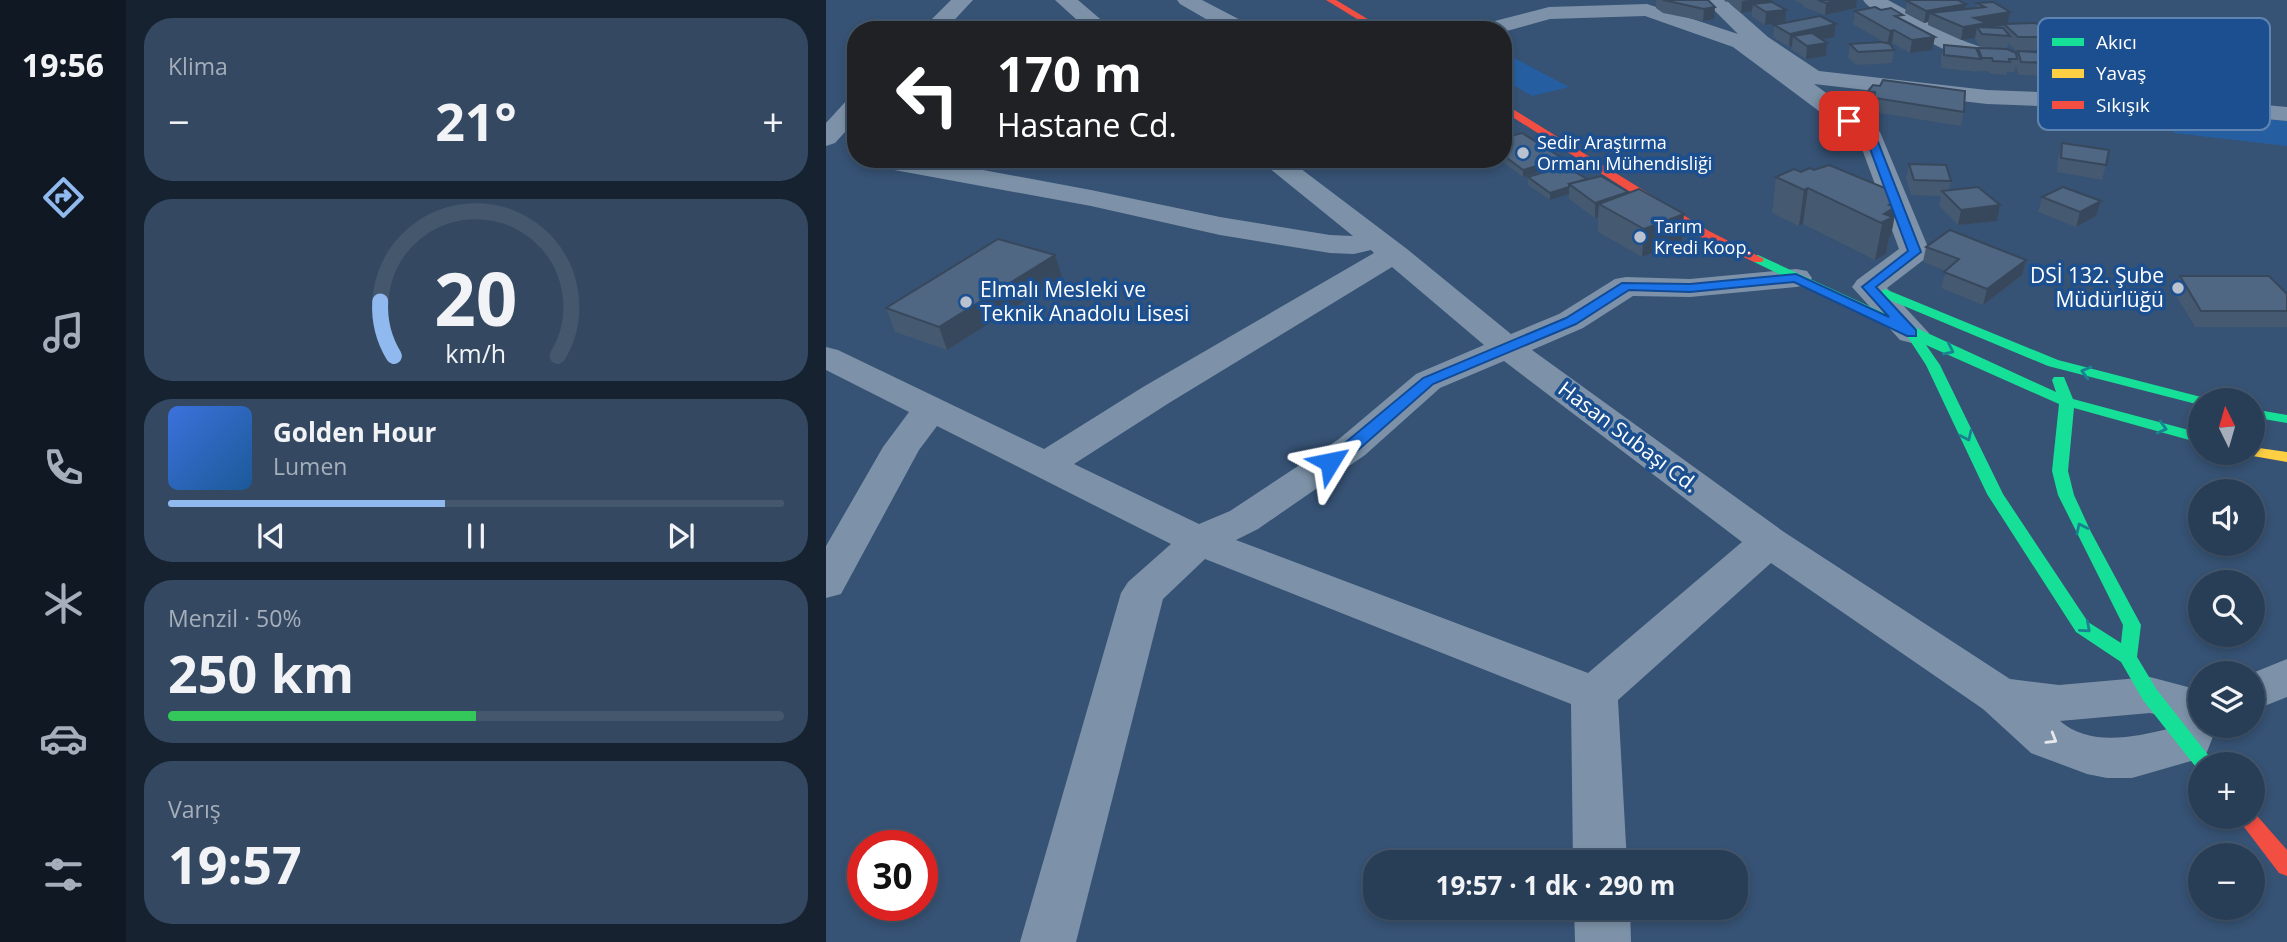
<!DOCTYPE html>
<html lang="tr">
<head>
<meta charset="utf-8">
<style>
  :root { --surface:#283e57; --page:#344961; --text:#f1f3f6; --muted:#a5aeba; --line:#44576d; --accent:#90b9f0 }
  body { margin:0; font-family:"Open Sans",sans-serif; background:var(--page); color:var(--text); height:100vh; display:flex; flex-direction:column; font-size:26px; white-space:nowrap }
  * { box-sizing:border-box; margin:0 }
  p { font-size:23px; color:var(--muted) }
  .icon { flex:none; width:38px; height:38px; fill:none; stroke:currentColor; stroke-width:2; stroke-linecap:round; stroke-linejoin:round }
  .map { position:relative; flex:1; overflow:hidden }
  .drawer { display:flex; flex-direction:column; gap:18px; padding:18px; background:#162230; width:700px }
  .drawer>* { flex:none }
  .banner { position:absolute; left:21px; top:21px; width:665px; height:147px; border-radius:28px; box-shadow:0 4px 10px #0003,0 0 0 2px var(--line); background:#202124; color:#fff; overflow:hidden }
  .needle { width:46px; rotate:355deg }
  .controls { position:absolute; left:1362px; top:388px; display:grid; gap:14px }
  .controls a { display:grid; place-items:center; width:77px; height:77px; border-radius:50%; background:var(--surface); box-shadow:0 4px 10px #0003,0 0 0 2px var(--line); font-size:35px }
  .speed { position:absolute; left:21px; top:830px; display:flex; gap:14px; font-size:35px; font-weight:700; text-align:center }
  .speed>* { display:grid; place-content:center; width:91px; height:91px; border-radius:50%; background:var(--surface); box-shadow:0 4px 10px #0003,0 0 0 2px var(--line); line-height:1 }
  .speed .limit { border:10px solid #d22; background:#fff; color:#111 }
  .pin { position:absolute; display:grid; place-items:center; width:60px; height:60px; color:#fff; margin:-30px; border-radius:14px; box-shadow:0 4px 10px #0006 }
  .me { position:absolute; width:77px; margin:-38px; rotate:55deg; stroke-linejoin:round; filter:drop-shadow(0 0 5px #0008) }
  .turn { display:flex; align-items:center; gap:24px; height:147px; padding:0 35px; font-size:32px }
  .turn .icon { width:91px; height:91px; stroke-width:2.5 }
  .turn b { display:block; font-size:49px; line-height:60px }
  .big { font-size:52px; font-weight:700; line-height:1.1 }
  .drawer .widget { flex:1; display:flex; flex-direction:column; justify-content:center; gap:10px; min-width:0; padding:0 24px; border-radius:28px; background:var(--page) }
  .drawer .dial { align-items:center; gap:0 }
  .dial svg { height:182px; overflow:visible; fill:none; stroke:var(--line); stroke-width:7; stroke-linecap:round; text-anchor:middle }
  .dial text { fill:var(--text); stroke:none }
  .song { display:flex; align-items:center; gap:21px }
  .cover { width:84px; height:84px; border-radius:10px; background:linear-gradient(135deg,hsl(220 70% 55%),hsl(210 70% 35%)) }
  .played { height:7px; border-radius:4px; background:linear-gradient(90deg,var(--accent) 45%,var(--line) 45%) }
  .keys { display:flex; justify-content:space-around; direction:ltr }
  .heat { display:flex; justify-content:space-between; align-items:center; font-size:38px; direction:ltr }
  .charge { height:10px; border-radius:5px; background:linear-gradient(90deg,#34c759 50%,var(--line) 0) }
  .trip { position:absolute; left:537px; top:850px; width:385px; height:70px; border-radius:28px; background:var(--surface); box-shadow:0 4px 10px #0003,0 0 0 2px var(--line); font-weight:700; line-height:70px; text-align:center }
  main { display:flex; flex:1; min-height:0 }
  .menu { display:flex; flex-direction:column; width:126px; justify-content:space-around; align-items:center; background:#101923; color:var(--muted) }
  .menu .icon { width:49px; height:49px }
  .menu .on { color:var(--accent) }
  .menu b { font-size:32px; color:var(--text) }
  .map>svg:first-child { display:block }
  .green { fill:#265fa1 }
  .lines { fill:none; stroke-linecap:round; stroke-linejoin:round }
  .street { fill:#7d92a8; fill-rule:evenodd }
  .fast { fill:#16e098; fill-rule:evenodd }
  .slow { fill:#ffcf43; fill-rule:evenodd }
  .jam { fill:#f24e42; fill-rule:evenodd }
  .wall { fill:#455971 }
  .shaded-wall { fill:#38485c }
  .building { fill:#506783; stroke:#38485c; stroke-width:2 }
  .oneway { stroke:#198292 }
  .oneway2 { stroke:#e5e9ee }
  .route { fill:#1a73e8; stroke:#114b97; stroke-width:2 }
  .poi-dot { fill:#b9c2ce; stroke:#1b4f8f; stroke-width:2.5 }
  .labels { text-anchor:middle; stroke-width:7; stroke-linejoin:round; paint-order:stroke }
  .far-poi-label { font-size:18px; fill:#fff; stroke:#1b4f8f; text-anchor:start }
  .poi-label { font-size:21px; fill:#fff; stroke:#1b4f8f; text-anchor:end }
  .street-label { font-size:21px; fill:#fff; stroke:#1b4f8f }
  .key { fill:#1b4f8f; stroke:#5f84b1; stroke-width:2 }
  .key-label { font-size:19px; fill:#fff }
</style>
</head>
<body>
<main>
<nav class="menu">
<b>19:56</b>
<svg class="icon on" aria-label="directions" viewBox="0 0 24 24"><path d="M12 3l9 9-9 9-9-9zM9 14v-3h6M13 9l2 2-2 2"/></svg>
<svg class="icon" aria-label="music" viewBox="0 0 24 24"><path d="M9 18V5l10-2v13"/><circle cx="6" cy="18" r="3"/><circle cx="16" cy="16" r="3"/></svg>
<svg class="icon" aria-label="phone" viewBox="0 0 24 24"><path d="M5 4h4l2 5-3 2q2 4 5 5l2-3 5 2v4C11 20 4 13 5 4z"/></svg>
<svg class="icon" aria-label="climate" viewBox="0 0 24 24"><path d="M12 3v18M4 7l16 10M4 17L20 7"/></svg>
<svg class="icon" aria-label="car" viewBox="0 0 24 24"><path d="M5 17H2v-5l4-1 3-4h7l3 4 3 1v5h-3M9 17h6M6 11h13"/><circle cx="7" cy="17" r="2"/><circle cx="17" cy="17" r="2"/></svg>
<svg class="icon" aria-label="filters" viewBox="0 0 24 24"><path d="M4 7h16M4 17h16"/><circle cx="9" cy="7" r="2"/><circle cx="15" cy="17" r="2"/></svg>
</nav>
<section class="drawer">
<div class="widget"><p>Klima</p>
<div class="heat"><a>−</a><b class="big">21°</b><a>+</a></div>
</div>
<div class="widget dial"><svg viewBox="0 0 100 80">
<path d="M14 69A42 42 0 1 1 86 69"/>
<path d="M14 69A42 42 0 0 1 8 45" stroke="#90b9f0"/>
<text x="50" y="56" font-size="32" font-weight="700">20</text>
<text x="50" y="72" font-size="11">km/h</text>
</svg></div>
<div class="widget">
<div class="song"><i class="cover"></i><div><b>Golden Hour</b><p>Lumen</p></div></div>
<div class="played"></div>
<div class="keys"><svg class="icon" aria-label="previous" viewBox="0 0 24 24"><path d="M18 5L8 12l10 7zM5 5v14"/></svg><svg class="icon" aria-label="pause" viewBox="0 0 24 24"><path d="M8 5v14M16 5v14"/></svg><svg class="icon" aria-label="next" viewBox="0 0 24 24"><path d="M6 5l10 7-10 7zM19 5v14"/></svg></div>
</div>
<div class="widget"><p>Menzil · 50%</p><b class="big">250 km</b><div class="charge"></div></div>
<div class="widget"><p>Varış</p><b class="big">19:57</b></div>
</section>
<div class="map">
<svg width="1461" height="942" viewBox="0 0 1461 942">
  <rect width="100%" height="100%" fill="#365274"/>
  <g class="green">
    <polygon points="677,52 743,87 706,96 677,79"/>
    <polygon points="1341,109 1461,121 1461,146 1348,133"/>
  </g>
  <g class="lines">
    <g class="street">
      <polygon points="125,0 147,0 119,30 95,30"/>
      <polygon points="229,0 252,0 287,30 262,30"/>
      <polygon points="351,0 376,0 424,25 427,30 399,30 354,4"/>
      <polygon points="878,0 900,0 942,37 993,71 1161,90 1364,98 1461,107 1461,121 1364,112 1161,104 988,84 1054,132 1104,252 1100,258 1061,288 1103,333 1098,340 1086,343 1074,340 1026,287 1031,280 1073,249 1033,141 907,47 819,16 724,19 677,32 677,30 650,30 653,25 723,7 821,4 912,34"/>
      <path d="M1037 0H1062L1138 41 1166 51 1190 54 1193 59 1190 64C1151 74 1096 38 1063 18 1055 13 1043 9 1037 0Z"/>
      <polygon points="1259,55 1305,59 1428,83 1437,85 1440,90 1437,95 1428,97 1305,73 1251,67 1247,62 1251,57"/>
      <polygon points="30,98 30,120 9,143 0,146 0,123 21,100"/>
      <path d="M39 159H98L265 190 394 217 504 235 527 236 432 159H462L581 249 685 334 733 314 789 279 800 277 864 279 970 269 981 271 986 278 981 285 970 287 864 297 807 296 757 328 706 350 958 532 1184 679 1233 685 1324 677 1373 690 1374 726H1391L1379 757 1306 778H1281L1261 774 1205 753 1157 709 945 563 792 700 801 863H747L745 704 379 559 337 599 250 942H194L295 593 302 582 345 544 111 426 93 450 15 594 0 598V546L57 447 83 412 0 370V347L12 350 218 449 317 387 548 253 545 250 528 254 504 253 394 235 265 206 52 167 43 165ZM566 267 658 345 590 374 513 439 404 511 373 524 248 464 343 403ZM678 361 916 542 762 673 410 540 432 529 539 455 614 388ZM1324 713 1346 719 1342 729C1308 737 1264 747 1234 721Z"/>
      <polygon points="1461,659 1461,697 1426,711 1426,674 1424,674"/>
      <polygon points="748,908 804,908 805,942 749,942"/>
    </g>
    <g class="fast">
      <path d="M932 255 1230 392 1226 380 1228 377H1238L1247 399 1374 433V443L1248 408 1242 471 1248 495 1265 532 1315 625 1311 657 1331 690 1390 765H1374L1373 771 1317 700 1295 662 1250 632 1161 494 1100 365 1081 336 928 262V256ZM1100 345 1233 404 1226 471 1232 495 1297 625 1295 643 1262 622 1177 494 1114 365Z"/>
      <polygon points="1059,289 1232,360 1379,398 1381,401 1374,401 1374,405 1222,366 1054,296 1053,293"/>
      <polygon points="1426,409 1461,415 1461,423 1426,417"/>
    </g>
    <polygon class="slow" points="1426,447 1461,452 1461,462 1421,455 1419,453 1426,453"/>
    <g class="jam">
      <polygon points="500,0 510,0 560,30 549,30"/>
      <polygon points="677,103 883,231 938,259 936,262 928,262 875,237 677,111"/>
      <polygon points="1426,810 1461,850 1461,876 1453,873 1415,823 1412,817 1426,817"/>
    </g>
  </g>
  <g class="wall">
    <polygon points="830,0 882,0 888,19 877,21 837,13 830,8"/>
    <polygon points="898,0 946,0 945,2 959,22 939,25 926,17 926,11 915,13 904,4 904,1 900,2"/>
    <polygon points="968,0 1031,0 1030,8 999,15 977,7 978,5"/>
    <polygon points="1081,1 1139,9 1150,8 1151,3 1184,12 1181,24 1212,25 1213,23 1260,34 1256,47 1230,47 1243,53 1263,60 1265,52 1311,69 1307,82 1266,79 1263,75 1262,79 1228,77 1226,73 1225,76 1192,75 1190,66 1188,72 1181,72 1181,75 1164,74 1163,71 1153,71 1152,69 1152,72 1115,68 1115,57 1118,45 1151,52 1152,48 1191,57 1192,51 1223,53 1224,47 1222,50 1189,50 1182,43 1181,49 1154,47 1149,39 1149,38 1135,40 1102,25 1102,22 1098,23 1079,13"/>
    <polygon points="1029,11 1076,20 1109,37 1106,50 1084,53 1066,43 1061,44 1027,24"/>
    <polygon points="1010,24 1008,37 996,39 1000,56 980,59 965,49 966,46 963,47 947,37 948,25"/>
    <polygon points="1024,44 1068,50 1066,63 1030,65 1022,57"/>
    <polygon points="1042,91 1138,112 1135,126 1047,112 1047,106 1040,105"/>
    <polygon points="677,138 736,165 697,177 673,159 677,159"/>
    <polygon points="1236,143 1280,165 1276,180 1231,172 1232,158"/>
    <polygon points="1083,164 1125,181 1123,190 1174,205 1171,221 1132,225 1113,206 1115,196 1085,195 1080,178"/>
    <polygon points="738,166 856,242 816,257 772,232 772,217 769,218 743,199 743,194 724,200 702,185 702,177"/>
    <polygon points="975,172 1070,198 1065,236 1063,237 1060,254 1049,260 977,224 973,226 946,213 950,177"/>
    <polygon points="1216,197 1275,201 1270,216 1250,227 1212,212"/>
    <polygon points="1100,247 1196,275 1157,305 1115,288 1120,271 1097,262"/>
    <polygon points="1354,276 1461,294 1461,327 1369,327 1348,292"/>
    <polygon points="236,277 121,350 69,332 60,308"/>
  </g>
  <g class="shaded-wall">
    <polygon points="922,0 946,0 945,9 927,4 926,11 915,13 916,1"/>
    <polygon points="1014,0 1031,0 1030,8 999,15 1000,3"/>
    <polygon points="1140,4 1138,16 1104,13 1102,22 1098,23 1100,11"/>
    <polygon points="889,7 888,19 877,21 878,9"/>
    <polygon points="960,10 959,22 939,25 940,12"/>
    <polygon points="1184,12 1181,25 1160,28 1151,27 1149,38 1135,40 1137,27 1148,18"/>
    <polygon points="1010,24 1008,37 978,44 967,36 966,46 963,47 964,34"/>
    <polygon points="1068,30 1066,43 1061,44 1064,31"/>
    <polygon points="1109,37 1106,50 1084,53 1086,40"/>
    <polygon points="1001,43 1000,56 980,59 981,46"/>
    <polygon points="736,158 736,165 697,177 697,170"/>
    <polygon points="743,187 743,194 724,200 724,193"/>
    <polygon points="982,188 977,224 973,226 978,190"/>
    <polygon points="802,192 802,207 773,204 772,217 769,218 769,203"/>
    <polygon points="1071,193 1069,201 1072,199 1065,236 1063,237 1060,254 1049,260 1058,214 1065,196"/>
    <polygon points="1275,201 1270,216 1250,227 1254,212"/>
    <polygon points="1174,205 1171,221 1132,225 1135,210"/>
    <polygon points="858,214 856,242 816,257 818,229"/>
    <polygon points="229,255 236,277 121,350 113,327"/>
    <polygon points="1200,260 1196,275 1157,305 1161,289"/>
  </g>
  <g class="building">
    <polygon points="837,0 882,0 889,7 878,9"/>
    <polygon points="992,0 1014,0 1000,3"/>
    <polygon points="1085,0 1132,0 1140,4 1100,11 1081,1"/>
    <polygon points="946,2 960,10 940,12 927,4"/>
    <polygon points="1167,2 1184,12 1148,18 1161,23 1137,27 1104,13 1159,7 1151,3"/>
    <polygon points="1049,7 1055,10 1065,8 1077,15 1069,16 1109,37 1086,40 1068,30 1064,31 1029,11"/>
    <polygon points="994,16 1010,24 964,34 948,25"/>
    <polygon points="1210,23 1225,37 1192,37 1178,24"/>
    <polygon points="1151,27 1177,28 1184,36 1156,34"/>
    <polygon points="986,33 1001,43 981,46 967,36"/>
    <polygon points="1056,42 1064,44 1068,50 1032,52 1024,44"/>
    <polygon points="1118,45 1150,48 1155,59 1118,55"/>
    <polygon points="1152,48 1181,49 1190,53 1191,59 1183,59 1184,62 1167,61 1166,58 1156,58"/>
    <polygon points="1192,51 1224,53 1228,63 1195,62"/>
    <polygon points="1057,80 1139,91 1138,112 1049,98 1049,92 1042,91 1047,85 1054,86"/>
    <polygon points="696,133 736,158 697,170 677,155 677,138"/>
    <polygon points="1236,143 1283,150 1280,165 1235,158"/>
    <polygon points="1083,164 1120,165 1125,181 1088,180"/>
    <polygon points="1003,165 1071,193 1065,196 1072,199 1063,205 1069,207 1058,214 1067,217 1055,223 982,188 978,190 950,177 968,169 975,172 984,168 988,170"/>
    <polygon points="738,166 761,179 743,184 743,187 724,193 702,177"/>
    <polygon points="775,176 802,192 769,203 743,184"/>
    <polygon points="1152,187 1174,205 1135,210 1116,191"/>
    <polygon points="1237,187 1275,201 1254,212 1216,197"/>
    <polygon points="813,189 858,214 818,229 773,204"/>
    <polygon points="1124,230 1200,260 1161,289 1118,272 1133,259 1100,247"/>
    <polygon points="172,239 229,255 113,327 60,308"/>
    <polygon points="1354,276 1443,276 1461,294 1461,311 1375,311"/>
  </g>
  <defs><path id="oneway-chevron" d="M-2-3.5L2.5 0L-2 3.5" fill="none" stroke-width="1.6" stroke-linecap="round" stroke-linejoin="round" transform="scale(1.75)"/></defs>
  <g class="oneway">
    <use href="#oneway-chevron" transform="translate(1123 350) rotate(25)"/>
    <use href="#oneway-chevron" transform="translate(1260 372) rotate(-165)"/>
    <use href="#oneway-chevron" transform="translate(1336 428) rotate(15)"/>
    <use href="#oneway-chevron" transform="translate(1141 436) rotate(65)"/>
    <use href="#oneway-chevron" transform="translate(1255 528) rotate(-115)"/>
    <use href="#oneway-chevron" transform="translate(1260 628) rotate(41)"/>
  </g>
  <use class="oneway2" href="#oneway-chevron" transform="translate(1226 739) rotate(31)"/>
  <polygon class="route" points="1023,118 1050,137 1095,252 1050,287 1090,330 1090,336 1081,336 968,282 864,292 803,290 750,324 607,384 531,451 510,465 499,465 496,462 597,378 740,318 796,283 864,284 970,274 1063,317 1036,287 1082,251 1040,138 1019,123 1019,119"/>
  <g class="poi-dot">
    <circle cx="697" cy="153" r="7"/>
    <circle cx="814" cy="237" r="7"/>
    <circle cx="1352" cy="288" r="7"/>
    <circle cx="140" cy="302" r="7"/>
  </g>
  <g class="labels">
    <g class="far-poi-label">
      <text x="711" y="149">Sedir Araştırma<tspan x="711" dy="21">Ormanı Mühendisliği</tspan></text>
      <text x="828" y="233">Tarım<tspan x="828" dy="21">Kredi Koop.</tspan></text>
    </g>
    <g class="poi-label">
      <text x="1338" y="283">DSİ 132. Şube<tspan x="1338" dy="24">Müdürlüğü</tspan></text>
      <text x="154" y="297" text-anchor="start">Elmalı Mesleki ve<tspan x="154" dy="24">Teknik Anadolu Lisesi</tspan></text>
    </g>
    <g class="street-label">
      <text transform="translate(802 437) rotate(37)" y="7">Hasan Subaşı Cd.</text>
    </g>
  </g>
  <rect x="1212" y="18" width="232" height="112" rx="10" class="key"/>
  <rect x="1226" y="38" width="32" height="8" fill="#16e098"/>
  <rect x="1226" y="69" width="32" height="9" fill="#ffcf43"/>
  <rect x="1226" y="101" width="32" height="8" fill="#f24e42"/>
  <g class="key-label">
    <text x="1270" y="49">Akıcı</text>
    <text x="1270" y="80">Yavaş</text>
    <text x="1270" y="112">Sıkışık</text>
  </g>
</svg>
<div class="controls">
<a><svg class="needle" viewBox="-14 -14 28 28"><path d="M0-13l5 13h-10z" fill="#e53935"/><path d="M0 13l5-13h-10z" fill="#a5aeba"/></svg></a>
<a><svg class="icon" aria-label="sound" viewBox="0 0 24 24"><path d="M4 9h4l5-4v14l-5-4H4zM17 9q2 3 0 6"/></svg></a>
<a><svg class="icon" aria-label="search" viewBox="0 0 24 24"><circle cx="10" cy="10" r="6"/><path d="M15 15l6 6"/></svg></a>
<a><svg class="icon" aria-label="layers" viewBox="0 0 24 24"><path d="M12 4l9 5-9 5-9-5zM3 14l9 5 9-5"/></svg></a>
<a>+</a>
<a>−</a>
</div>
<div class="speed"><div class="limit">30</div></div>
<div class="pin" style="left:1023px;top:121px;background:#d93025"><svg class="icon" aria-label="arrive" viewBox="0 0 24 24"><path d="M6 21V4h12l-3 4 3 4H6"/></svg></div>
<svg class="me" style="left:504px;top:462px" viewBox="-20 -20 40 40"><path d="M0-17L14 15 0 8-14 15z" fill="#1a73e8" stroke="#fff" stroke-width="4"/></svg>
<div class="trip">19:57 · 1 dk · 290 m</div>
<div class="banner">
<div class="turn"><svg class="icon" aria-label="left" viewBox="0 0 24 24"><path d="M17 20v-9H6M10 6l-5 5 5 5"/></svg><div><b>170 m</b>Hastane Cd.</div></div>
</div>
</div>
</main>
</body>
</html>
